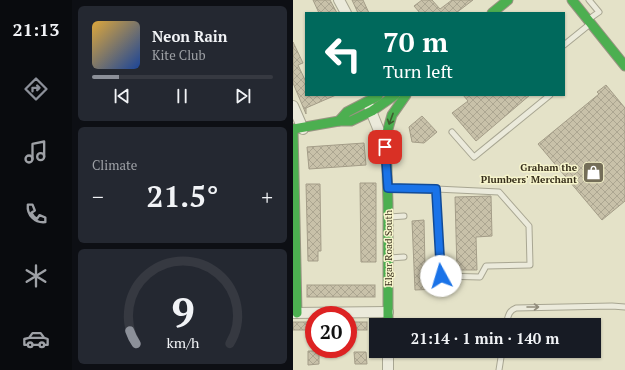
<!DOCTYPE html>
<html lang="en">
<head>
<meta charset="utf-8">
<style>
  :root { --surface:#171b24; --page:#242831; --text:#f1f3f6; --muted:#9ea1a6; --line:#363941; --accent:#8c9099 }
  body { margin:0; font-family:"PT Serif",serif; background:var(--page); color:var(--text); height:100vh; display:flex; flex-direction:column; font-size:15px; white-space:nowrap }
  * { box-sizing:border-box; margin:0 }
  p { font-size:13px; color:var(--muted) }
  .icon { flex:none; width:22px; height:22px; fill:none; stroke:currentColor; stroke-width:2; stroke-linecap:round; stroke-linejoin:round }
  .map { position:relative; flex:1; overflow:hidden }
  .drawer { display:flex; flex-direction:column; gap:6px; padding:6px; background:#0d0f14; width:221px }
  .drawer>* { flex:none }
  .top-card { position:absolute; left:12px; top:12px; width:260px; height:84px; border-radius:0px; box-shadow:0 1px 3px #0004; background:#00695c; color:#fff; overflow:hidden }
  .speed { position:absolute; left:12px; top:306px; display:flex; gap:8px; font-size:20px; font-weight:700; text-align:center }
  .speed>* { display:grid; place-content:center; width:52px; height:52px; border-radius:50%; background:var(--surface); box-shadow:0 1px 3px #0004; line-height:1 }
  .speed .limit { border:6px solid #d22; background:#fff; color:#111 }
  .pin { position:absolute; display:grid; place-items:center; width:34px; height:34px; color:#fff; margin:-17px; border-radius:8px; box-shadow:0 2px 6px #0006 }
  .me { position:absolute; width:44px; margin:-22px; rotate:354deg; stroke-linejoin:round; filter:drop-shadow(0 0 3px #0008) }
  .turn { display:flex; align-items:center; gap:14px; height:84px; padding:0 12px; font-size:18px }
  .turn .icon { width:52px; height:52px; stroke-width:2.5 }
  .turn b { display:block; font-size:28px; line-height:34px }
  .big { font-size:30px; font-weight:600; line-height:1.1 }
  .drawer .tile { flex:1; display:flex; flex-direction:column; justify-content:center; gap:6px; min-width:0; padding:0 14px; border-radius:6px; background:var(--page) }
  .drawer .dial { align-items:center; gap:0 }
  .dial svg { height:104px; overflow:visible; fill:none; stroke:var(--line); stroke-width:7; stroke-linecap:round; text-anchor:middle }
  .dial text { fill:var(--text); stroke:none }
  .song { display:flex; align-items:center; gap:12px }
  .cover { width:48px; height:48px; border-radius:6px; background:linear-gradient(135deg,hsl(40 70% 55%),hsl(220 70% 35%)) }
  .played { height:4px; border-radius:2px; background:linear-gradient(90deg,var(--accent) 15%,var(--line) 15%) }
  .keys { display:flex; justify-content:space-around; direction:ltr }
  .heat { display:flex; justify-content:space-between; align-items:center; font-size:22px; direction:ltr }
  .trip { position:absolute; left:76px; top:318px; width:232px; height:40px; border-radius:0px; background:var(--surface); box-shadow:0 1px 3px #0004; font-weight:600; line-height:40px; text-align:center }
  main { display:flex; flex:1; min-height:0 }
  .menu { display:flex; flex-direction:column; width:72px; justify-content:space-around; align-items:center; background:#090b0e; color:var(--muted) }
  .menu .icon { width:28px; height:28px }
  .menu .active { color:var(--accent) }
  .menu b { font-size:18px; color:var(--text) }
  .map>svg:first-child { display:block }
  .building { fill:url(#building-cross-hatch); stroke:#a49d88 }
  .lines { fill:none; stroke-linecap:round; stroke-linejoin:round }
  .lane-casing { stroke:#a8a692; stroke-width:7 }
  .street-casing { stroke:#a8a692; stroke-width:12 }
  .fast-casing { stroke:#989482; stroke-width:11 }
  .lane { stroke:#ebeadb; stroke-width:5 }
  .street { stroke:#ebeadb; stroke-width:10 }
  .fast { stroke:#4caf50; stroke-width:9 }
  .oneway { stroke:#3e5c2e }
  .oneway2 { stroke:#918c7b }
  .route-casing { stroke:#114b97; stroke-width:10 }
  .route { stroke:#1a73e8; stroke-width:7 }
  .labels { text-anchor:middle; stroke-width:3; stroke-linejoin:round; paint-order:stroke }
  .poi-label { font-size:10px; font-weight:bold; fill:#372f1b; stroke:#f7f5cc; text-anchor:end }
  .street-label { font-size:10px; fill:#372f1b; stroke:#f7f5cc }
</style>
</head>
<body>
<main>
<nav class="menu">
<b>21:13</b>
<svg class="icon active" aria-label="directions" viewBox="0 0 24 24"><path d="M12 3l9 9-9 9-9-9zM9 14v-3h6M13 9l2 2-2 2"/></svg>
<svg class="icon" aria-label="music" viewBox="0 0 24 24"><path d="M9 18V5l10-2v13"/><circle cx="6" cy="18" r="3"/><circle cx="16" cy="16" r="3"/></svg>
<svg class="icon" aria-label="phone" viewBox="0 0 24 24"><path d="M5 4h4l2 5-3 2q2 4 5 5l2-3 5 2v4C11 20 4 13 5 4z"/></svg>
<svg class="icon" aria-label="climate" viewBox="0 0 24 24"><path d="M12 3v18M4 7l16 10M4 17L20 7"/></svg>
<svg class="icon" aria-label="car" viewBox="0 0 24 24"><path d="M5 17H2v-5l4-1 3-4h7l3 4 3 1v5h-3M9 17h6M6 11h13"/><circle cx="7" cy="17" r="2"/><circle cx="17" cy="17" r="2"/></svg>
</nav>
<section class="drawer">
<div class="tile">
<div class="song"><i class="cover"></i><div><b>Neon Rain</b><p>Kite Club</p></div></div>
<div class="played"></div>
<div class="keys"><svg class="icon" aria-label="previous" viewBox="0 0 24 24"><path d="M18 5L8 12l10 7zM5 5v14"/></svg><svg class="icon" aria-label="pause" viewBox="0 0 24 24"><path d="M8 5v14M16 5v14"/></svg><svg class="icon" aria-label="next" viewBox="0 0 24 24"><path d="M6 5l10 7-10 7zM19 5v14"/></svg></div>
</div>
<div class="tile"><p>Climate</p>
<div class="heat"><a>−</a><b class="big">21.5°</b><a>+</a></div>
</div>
<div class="tile dial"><svg viewBox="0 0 100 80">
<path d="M14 69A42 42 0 1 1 86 69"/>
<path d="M14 69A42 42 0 0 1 9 59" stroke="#8c9099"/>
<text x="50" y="56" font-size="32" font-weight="700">9</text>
<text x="50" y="72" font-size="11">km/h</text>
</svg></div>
</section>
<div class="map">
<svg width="332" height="370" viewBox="0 0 332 370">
  <defs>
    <pattern id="building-cross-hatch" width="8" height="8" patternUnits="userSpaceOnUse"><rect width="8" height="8" fill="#c8c1a9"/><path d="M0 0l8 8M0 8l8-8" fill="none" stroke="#aca691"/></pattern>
  </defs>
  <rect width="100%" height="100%" fill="#e4e2c8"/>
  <g class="building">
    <polygon points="20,0 37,0 44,13 26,13"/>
    <polygon points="59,0 70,0 76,13 65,13"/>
    <polygon points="129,0 139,0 147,9 159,0 180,0 163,13 127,13 121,6"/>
    <polygon points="0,42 10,63 5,65 13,82 13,95 43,95 13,108 13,114 0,83"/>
    <polygon points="313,85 332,108 332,201 309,220 245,144 306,94 304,92"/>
    <polygon points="170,95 237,95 183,141 159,113 175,101"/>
    <polygon points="129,116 144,132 131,143 119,142 116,127"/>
    <polygon points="71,143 73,165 16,169 14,147"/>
    <polygon points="67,183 83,183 83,262 68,262"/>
    <polygon points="13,184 27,184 28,251 25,251 25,261 15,261"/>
    <polygon points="198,196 199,236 183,237 184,270 164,270 162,197"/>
    <polygon points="131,220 132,267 143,266 144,289 122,290 119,221"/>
    <rect x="14" y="285" width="68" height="12"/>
    <rect x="0" y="322" width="21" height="8"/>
    <rect x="55" y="322" width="19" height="8"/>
    <polygon points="15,351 26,351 26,364 15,365"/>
    <polygon points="61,352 73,352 74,364 62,364"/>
  </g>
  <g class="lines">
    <defs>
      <g id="lane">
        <polyline points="296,0 306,12 296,19"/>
        <polyline points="271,45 297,24"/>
        <polyline points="159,132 181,157 257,95"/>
        <polyline points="96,188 143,189 148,276 187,277 193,266 237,265 236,226 206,192 143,189"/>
        <polyline points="96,217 111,216"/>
        <polyline points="96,258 111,257"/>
        <polyline points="125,322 126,325"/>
        <path d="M213 325C215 317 215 311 223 308L319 306 332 307"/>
        <polyline points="206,370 209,351"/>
      </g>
      <g id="street">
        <polyline points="46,0 53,13"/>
        <polyline points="0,106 10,129"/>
        <polyline points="76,106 91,143"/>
        <polyline points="0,313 95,312"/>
        <polyline points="95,351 95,370"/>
      </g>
      <g id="fast">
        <polyline points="279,0 332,66"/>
        <polyline points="199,13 215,0"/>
        <polyline points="46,121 54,112 85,96"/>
        <polyline points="0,129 4,313"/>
        <polyline points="0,129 46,121 58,121 79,111 102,95"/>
        <polyline points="95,325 95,204 93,136 99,115 113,95"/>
      </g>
    </defs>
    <use href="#lane" class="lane-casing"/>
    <use href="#street" class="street-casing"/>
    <use href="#fast" class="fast-casing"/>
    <use href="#lane" class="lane"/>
    <use href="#street" class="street"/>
    <use href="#fast" class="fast"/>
  </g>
  <defs><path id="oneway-shaft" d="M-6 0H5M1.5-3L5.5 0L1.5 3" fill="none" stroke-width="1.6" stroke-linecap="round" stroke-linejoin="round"/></defs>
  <use class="oneway" href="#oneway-shaft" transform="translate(98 119) rotate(110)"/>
  <use class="oneway2" href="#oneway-shaft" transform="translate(240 307)"/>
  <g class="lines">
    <defs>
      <polyline id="route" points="92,147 95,188 143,189 148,276"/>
    </defs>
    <use href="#route" class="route-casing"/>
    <use href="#route" class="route"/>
  </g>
  <defs>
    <symbol id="shop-square" viewBox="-11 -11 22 22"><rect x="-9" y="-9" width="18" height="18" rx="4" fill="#746e58" stroke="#f7f5cc"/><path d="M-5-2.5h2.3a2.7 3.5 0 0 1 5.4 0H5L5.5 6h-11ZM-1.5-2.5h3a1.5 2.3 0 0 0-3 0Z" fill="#fff"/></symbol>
  </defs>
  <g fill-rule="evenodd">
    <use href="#shop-square" x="288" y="160" width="25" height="25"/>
  </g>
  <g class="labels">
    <g class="poi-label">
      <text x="284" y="171">Graham the<tspan x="284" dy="12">Plumbers' Merchant</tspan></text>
    </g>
    <g class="street-label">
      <text transform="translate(95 248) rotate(-90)" y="4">Elgar Road South</text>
    </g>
  </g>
</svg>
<div class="speed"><div class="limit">20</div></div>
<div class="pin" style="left:92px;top:147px;background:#d93025"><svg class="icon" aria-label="arrive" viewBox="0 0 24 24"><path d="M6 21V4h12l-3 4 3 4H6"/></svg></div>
<svg class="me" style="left:148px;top:276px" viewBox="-20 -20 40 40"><circle r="19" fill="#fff"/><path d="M0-13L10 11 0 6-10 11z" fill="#1a73e8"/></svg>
<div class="trip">21:14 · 1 min · 140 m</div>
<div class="top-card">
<div class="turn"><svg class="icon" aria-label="left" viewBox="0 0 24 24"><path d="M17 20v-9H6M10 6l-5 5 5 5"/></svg><div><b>70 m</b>Turn left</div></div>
</div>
</div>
</main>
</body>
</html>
